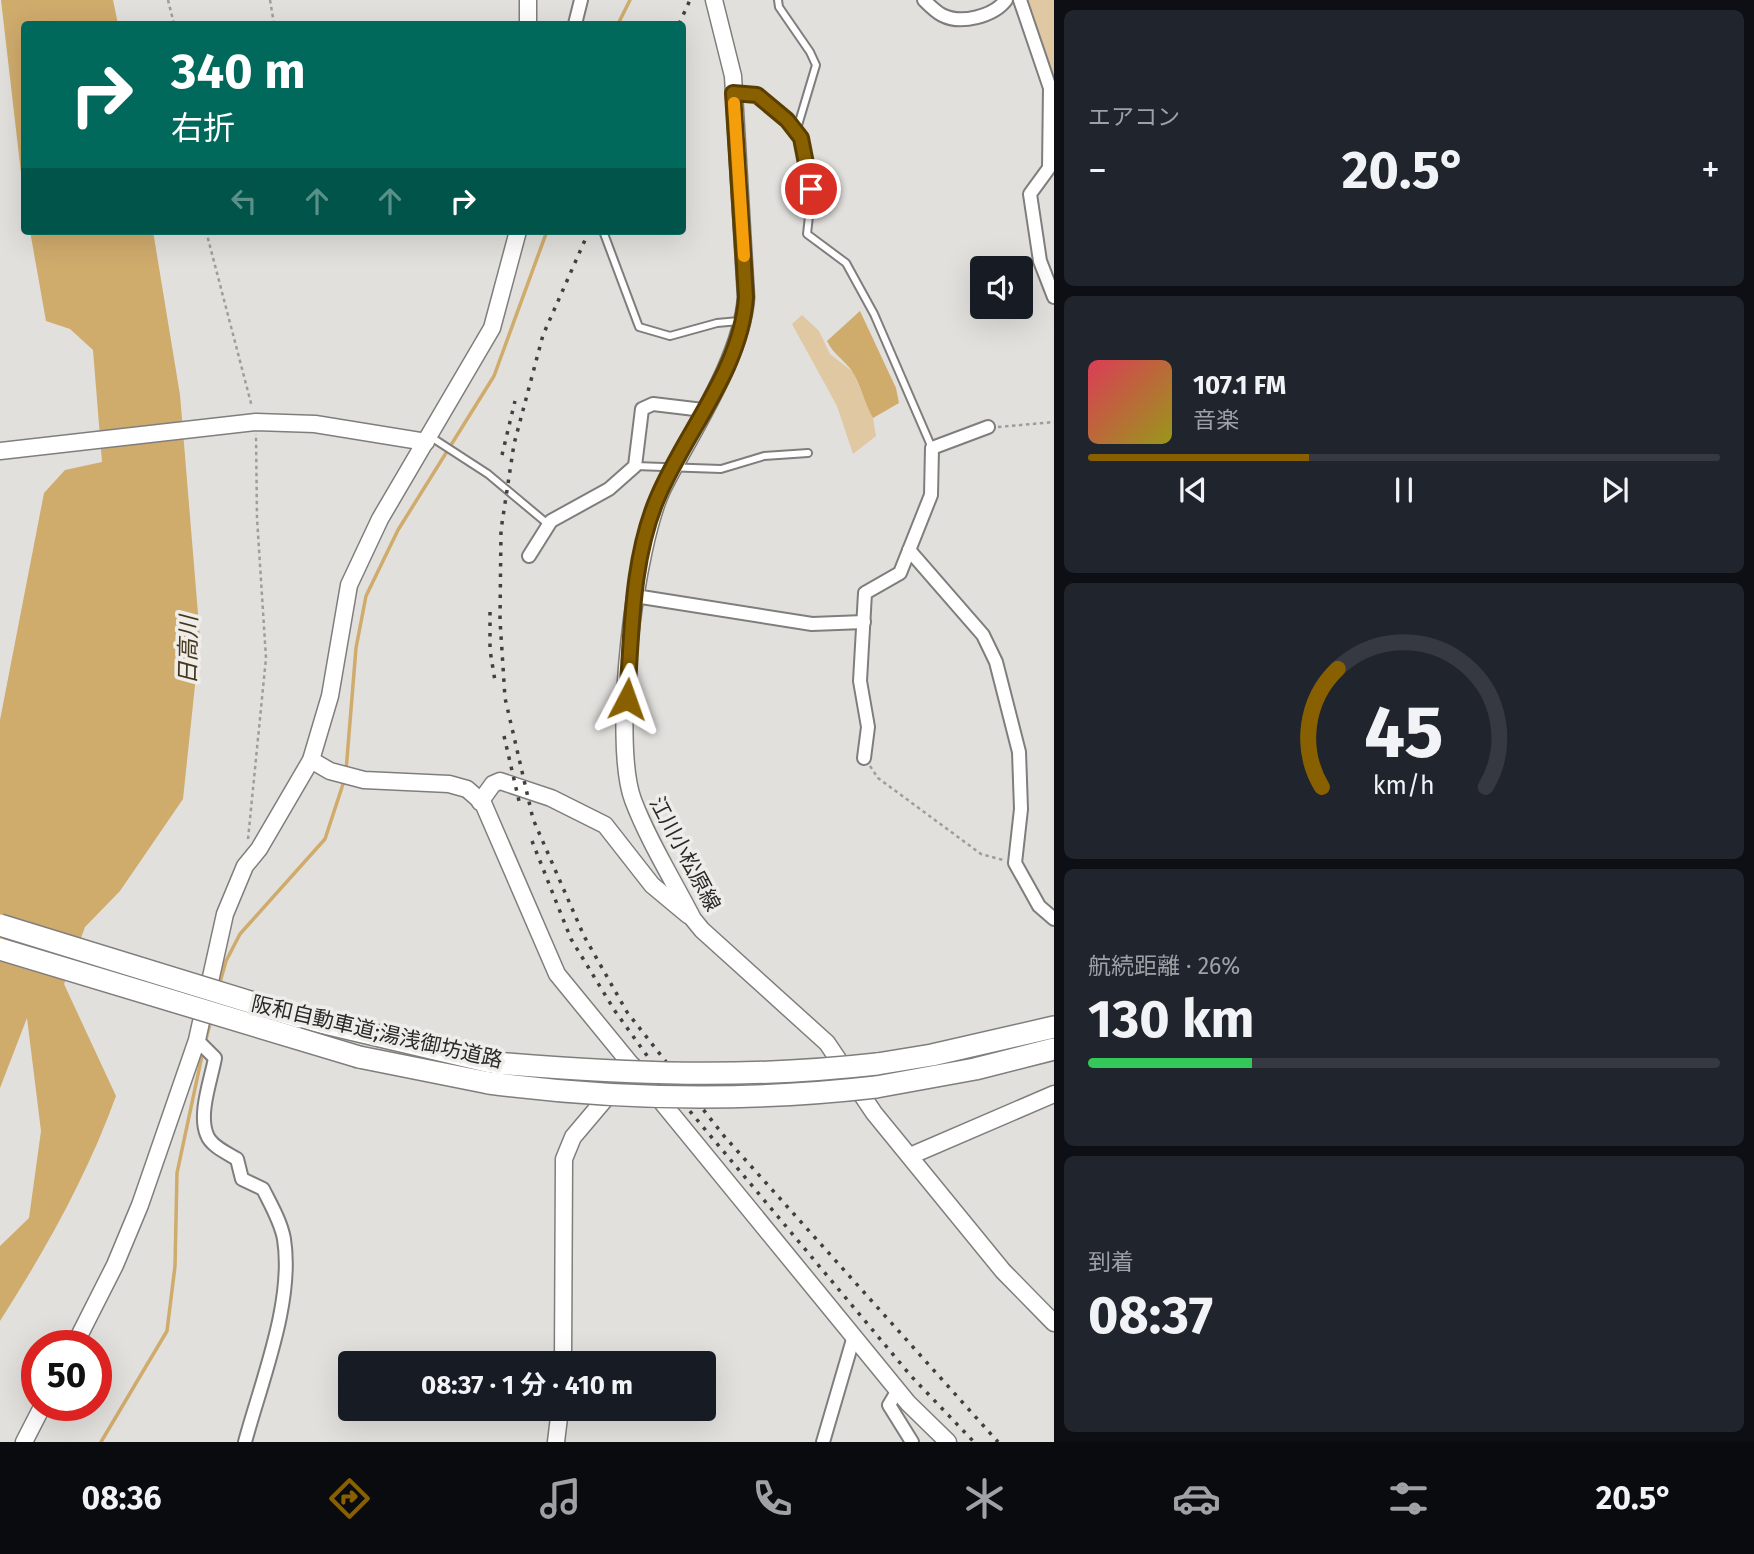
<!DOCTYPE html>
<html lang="ja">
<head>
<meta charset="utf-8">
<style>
  :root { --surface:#171b24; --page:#20242c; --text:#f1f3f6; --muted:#9ea1a6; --line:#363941; --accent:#896000 }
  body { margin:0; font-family:"Fira Sans","Noto Sans JP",sans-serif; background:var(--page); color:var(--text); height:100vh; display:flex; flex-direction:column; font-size:26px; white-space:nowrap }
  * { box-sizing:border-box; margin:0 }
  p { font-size:23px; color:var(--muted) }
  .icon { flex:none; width:38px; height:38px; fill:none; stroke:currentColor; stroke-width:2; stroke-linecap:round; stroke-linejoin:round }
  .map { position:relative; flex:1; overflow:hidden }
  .details { display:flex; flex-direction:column; gap:10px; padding:10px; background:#0d0f14; width:700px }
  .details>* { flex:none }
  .hud { position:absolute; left:21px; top:21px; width:665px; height:214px; border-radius:7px; box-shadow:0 7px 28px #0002; background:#00695c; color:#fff; overflow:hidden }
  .tools { position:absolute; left:970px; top:256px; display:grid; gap:14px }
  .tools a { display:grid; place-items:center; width:63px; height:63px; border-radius:7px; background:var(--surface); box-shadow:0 7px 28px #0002; font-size:35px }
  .speed { position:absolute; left:21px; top:1330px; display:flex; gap:14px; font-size:35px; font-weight:700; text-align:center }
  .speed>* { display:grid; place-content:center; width:91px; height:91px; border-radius:50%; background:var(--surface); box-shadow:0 7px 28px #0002; line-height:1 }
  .speed .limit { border:10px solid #d22; background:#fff; color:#111 }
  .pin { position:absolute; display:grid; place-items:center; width:60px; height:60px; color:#fff; margin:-30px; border:4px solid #fff; border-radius:50%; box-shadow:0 2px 7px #0007 }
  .me { position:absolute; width:77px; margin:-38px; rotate:4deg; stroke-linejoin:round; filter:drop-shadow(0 0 5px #0008) }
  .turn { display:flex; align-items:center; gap:24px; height:147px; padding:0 35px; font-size:32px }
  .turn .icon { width:91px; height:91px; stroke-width:2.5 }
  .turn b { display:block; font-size:49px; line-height:60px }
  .lanes { display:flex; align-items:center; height:66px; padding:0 35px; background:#0003; justify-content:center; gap:35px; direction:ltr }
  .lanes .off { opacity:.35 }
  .big { font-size:52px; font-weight:700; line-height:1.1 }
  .details .widget { flex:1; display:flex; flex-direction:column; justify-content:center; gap:10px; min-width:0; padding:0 24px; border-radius:10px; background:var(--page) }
  .details .dial { align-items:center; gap:0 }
  .dial svg { height:182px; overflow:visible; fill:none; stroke:var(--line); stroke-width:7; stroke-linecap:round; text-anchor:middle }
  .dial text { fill:var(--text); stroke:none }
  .song { display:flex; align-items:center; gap:21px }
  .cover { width:84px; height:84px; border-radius:10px; background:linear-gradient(135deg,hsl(350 70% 55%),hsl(60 70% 35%)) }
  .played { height:7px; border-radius:4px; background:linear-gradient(90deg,var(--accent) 35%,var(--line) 35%) }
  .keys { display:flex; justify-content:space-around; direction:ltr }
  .heat { display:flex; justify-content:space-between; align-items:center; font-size:38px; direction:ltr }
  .charge { height:10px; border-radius:5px; background:linear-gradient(90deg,#34c759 26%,var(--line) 0) }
  .trip { position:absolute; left:338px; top:1351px; width:378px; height:70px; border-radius:7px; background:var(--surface); box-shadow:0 7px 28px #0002; font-weight:700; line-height:70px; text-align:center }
  .tab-bar { display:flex; height:112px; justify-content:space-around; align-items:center; background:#090b0e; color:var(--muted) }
  .tab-bar .icon { width:49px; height:49px }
  .tab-bar .current { color:var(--accent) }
  .tab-bar b { font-size:32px; color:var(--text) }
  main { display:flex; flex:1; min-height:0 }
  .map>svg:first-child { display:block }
  .green { fill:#dfc8a2 }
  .water { fill:#cfab6c }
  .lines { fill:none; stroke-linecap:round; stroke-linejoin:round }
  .stream { stroke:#cfab6c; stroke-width:3.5 }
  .lane-casing { stroke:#807e7c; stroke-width:10 }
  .street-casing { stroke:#807e7c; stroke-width:16 }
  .secondary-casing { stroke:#807e7c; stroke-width:19 }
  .highway-casing { stroke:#807e7c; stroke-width:24 }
  .path { stroke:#9f9d9b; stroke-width:2.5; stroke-dasharray:3.5 3.5; stroke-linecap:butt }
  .lane { stroke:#fff; stroke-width:6 }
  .street { stroke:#fff; stroke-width:12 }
  .secondary { stroke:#fff; stroke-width:16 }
  .highway { stroke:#fff; stroke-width:21 }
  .rail { stroke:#41403f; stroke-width:3.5; stroke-dasharray:3.5 7; stroke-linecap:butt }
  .highway-bridge-casing { stroke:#807e7c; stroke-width:24; stroke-linecap:butt }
  .highway-bridge { stroke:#fff; stroke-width:21 }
  .route-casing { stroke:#593e00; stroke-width:18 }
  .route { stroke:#896000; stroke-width:12 }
  .slow { stroke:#f59e0b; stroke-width:12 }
  .labels { text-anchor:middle; stroke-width:7; stroke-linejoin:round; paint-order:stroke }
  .street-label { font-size:21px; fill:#2a2928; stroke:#efedea }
  .water-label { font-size:23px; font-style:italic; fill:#453519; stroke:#efedea }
</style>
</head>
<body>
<main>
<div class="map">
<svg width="1054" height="1442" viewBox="0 0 1054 1442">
  <rect width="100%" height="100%" fill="#e2e0dd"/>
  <g class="green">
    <polygon points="1025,0 1054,0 1054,86"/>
    <polygon points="802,315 819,331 830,354 853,372 873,418 876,436 853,454 837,406 792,324"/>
  </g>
  <g class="water">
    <polygon points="1,0 113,0 118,24 24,24 24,199"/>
    <path d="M30 231H153L180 395 200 638 183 799 120 891 85 927 64 984 116 1096C87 1176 46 1249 0 1321V1246L29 1218 41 1131 27 1018 0 1088V720L44 493 65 470 102 462 93 350 70 329 46 321Z"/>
    <path d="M860 311 896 388 899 403 873 418C865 404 860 383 852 371 844 360 833 354 827 341Z"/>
  </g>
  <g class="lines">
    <g class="stream">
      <polyline points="618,24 630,0"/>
      <polyline points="346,771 356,648 366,596 398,530 494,376 547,231"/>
      <polyline points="219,986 226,961 240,934 325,839 345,778"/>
      <polyline points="205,1043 211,1020"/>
      <polyline points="101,1442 167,1331 175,1266 177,1173 203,1051"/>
    </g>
    <defs>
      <g id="lane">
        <polyline points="778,0 779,7 810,52 816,65 796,132"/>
        <polyline points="736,93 757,95 787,120 801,138 812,189 807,234 846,263 874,314 932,448"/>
        <polyline points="603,231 639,327 670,336 717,323 739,321"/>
        <polyline points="431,437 488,474 549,525"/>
        <polyline points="635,466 721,469 764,456 808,453"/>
      </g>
      <g id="street">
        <path d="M924 0C929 5 936 12 942 15 961 25 994 16 1006 0"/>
        <polyline points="1020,0 1050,88 1049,168 1030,194 1040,261 1054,297"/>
        <polyline points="575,24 581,0"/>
        <polyline points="909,550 983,635 996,662 1019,752 1021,809 1015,863 1039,906 1054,919"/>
        <polyline points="529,556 551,521 609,489 635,466 642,409 653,404 703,410"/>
        <polyline points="635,596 812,624 864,622"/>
        <polyline points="864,758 868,727 860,681 865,593 900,573 931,495 932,448 988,427"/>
        <path d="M197 1040 215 1058C211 1080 198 1114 207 1135 211 1146 227 1153 237 1159L242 1179 263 1189C271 1205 281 1222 284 1239 294 1302 261 1382 245 1442"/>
        <polyline points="898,1390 889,1405 912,1442"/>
        <polyline points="823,1442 854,1336"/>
      </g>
      <g id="secondary">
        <path d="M714 0 733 76 746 297C742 357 692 431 664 486 635 542 611 741 633 800 648 840 673 880 693 919L702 930 827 1043 874 1113 1003 1271 1054 1323"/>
        <polyline points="528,24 528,0"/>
        <polyline points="0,451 256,422 315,424 426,442"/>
        <polyline points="311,760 330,771 364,780 449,784 467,789 483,803 557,974 908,1403 948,1442"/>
        <polyline points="480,802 493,784 500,781 551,798 605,825 652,885 688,915"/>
        <polyline points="910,1156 1054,1094"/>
        <polyline points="74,1346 115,1265 140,1205 197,1040 225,914 245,866 259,849 311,760 330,696 349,585 380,519 492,328 518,231"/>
        <polyline points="563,1363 564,1159 573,1137 633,1066"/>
        <polyline points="24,1442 43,1405"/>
        <polyline points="556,1442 560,1409"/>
      </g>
      <g id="highway">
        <polyline points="299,1017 495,1063"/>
        <polyline points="359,1057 489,1083"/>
        <polyline points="877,1064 932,1055 1054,1027"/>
        <polyline points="876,1087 975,1069 1054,1049"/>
      </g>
    </defs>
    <use href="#lane" class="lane-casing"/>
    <use href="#street" class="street-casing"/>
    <use href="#secondary" class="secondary-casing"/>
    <use href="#highway" class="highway-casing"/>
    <g class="path">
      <polyline points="168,0 174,24"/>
      <polyline points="270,0 274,24"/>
      <polyline points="206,231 252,407"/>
      <polyline points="998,427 1054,422"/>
      <polyline points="870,766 878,778 981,854 1003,860"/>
      <polyline points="248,839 266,658 257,518 256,434"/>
    </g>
    <use href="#lane" class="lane"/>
    <use href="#street" class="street"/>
    <use href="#secondary" class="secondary"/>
    <use href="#highway" class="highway"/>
    <g class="rail">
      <polyline points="679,24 690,0"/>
      <polyline points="589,231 543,335 514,444 501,530 500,620 505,698 533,819 584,936 627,1012 724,1136 998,1442"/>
      <polyline points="502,455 515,401"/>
      <polyline points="490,612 490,650 495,681"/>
      <polyline points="504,736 519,801"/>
      <polyline points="532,841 571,939 615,1011 668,1085 911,1376 974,1442"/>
    </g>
    <defs>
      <g id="highway-bridge">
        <polyline points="0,925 299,1017"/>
        <polyline points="0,949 359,1057"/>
        <path d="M495 1063C629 1074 743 1079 877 1064"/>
        <path d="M489 1083C619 1100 746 1102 876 1087"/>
      </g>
    </defs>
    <use href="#highway-bridge" class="highway-bridge-casing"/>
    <use href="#highway-bridge" class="highway-bridge"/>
  </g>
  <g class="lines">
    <defs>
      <path id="route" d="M627 699C632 633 631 561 657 499 684 433 741 371 746 297L733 93 757 95 787 120 801 138 811 189"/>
    </defs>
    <use href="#route" class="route-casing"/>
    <use href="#route" class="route"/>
    <polyline class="slow" points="734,103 744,256"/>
  </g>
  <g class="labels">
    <g class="street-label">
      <text transform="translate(685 854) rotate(62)" y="7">江川小松原線</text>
      <text transform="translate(377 1032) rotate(13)" y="7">阪和自動車道;湯浅御坊道路</text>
    </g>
    <g class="water-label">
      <text transform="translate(188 650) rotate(-89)" y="8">日高川</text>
    </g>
  </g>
</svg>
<div class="tools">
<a><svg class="icon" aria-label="sound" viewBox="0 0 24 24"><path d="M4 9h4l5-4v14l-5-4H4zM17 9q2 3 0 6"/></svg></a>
</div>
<div class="speed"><div class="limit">50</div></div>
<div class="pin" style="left:811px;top:189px;background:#d93025"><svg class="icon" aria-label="arrive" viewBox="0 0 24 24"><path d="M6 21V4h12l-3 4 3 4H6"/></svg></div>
<svg class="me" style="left:627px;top:699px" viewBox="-20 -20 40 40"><path d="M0-17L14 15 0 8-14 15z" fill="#896000" stroke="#fff" stroke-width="4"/></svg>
<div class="trip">08:37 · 1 分 · 410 m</div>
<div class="hud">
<div class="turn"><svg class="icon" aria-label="right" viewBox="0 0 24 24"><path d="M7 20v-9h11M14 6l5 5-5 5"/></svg><div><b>340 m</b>右折</div></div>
<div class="lanes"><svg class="icon off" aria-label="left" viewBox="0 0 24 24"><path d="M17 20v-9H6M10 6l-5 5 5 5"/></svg><svg class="icon off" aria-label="ahead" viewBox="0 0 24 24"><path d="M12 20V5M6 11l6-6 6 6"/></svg><svg class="icon off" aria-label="ahead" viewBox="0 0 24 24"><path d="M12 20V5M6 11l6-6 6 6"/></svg><svg class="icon" aria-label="right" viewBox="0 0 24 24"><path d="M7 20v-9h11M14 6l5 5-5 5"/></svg></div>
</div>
</div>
<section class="details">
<div class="widget"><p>エアコン</p>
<div class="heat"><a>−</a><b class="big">20.5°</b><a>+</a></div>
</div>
<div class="widget">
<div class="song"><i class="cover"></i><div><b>107.1 FM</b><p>音楽</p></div></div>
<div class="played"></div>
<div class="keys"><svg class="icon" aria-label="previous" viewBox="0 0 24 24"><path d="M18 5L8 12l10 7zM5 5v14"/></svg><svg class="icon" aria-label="pause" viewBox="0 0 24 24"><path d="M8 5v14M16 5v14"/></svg><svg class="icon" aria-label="next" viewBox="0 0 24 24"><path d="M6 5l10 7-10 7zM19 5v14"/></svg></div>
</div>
<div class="widget dial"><svg viewBox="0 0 100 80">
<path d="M14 69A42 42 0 1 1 86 69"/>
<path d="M14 69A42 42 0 0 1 21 17" stroke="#896000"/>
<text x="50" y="56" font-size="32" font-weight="700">45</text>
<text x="50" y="72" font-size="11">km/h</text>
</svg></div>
<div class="widget"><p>航続距離 · 26%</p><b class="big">130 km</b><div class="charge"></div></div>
<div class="widget"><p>到着</p><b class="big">08:37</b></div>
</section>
</main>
<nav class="tab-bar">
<b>08:36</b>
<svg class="icon current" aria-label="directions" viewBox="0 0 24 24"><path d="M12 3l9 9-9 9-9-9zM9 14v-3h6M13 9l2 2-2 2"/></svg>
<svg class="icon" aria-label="music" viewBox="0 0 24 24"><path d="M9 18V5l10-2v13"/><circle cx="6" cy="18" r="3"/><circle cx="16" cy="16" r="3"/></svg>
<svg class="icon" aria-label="phone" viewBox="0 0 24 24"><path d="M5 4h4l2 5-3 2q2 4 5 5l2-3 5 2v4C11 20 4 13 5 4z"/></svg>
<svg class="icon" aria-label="climate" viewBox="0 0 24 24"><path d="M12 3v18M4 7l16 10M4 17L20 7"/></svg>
<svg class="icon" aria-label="car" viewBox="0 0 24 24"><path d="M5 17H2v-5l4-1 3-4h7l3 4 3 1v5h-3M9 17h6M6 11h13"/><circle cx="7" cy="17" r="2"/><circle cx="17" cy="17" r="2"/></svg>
<svg class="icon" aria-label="filters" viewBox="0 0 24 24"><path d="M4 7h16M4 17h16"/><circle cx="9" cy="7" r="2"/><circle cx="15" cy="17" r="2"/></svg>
<b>20.5°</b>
</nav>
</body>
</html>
